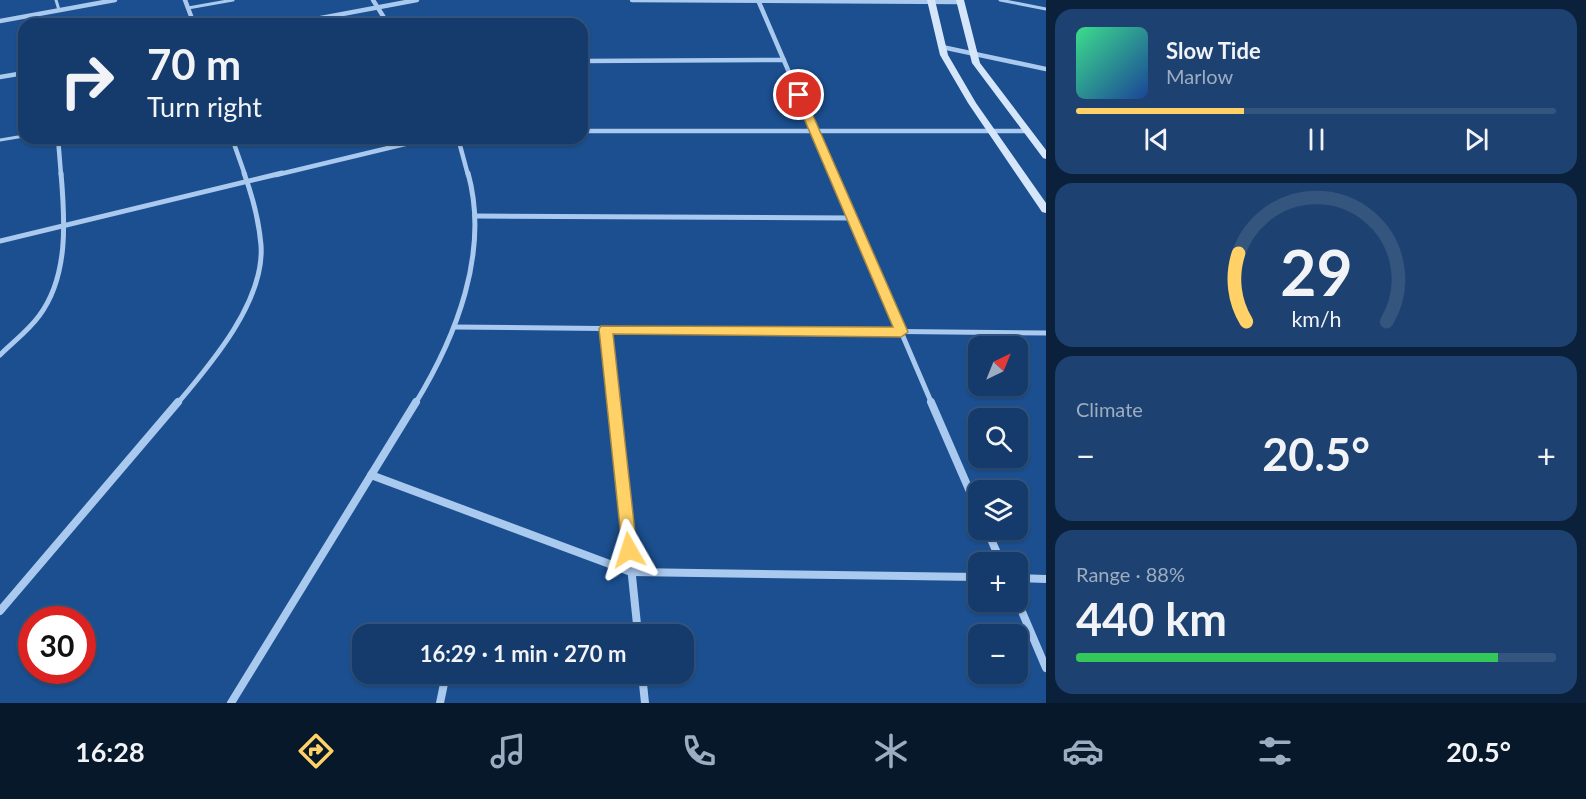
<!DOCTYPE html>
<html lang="en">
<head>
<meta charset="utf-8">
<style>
  :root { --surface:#143b6b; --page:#1d4271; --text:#f1f3f6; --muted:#9dadc1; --line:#33557e; --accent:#ffd166 }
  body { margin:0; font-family:Lato,sans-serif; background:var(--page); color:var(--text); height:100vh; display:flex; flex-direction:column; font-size:22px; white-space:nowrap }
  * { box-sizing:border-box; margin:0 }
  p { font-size:20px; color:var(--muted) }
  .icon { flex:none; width:33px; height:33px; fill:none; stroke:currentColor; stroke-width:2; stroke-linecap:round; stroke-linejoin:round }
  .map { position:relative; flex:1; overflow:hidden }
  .side { display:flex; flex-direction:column; gap:9px; padding:9px; background:#0b203b; width:540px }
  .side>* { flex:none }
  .guide { position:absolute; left:18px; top:18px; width:570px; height:126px; border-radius:18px; box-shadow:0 2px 4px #0004,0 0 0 2px var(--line); background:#143b6b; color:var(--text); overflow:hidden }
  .needle { width:39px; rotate:43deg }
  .tools { position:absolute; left:968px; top:336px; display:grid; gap:12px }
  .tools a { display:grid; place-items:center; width:60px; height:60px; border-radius:12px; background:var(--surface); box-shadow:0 2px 4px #0004,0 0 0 2px var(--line); font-size:30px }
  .speed { position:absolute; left:18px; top:606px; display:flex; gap:12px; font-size:30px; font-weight:700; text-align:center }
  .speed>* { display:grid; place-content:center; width:78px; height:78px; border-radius:50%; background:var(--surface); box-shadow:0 2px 4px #0004,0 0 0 2px var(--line); line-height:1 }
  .speed .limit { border:9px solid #d22; background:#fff; color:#111 }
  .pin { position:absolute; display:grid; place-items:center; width:51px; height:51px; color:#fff; margin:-26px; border:3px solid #fff; border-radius:50%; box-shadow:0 2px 6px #0007 }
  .me { position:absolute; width:66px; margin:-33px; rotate:354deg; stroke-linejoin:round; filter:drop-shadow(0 0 4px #0008) }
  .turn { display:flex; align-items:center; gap:21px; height:126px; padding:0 30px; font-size:27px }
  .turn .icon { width:78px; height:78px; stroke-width:2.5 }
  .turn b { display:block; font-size:42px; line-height:51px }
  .big { font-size:45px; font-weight:700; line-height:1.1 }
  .side .tile { flex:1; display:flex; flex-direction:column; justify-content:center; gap:9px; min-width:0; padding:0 21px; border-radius:18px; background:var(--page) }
  .side .dial { align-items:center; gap:0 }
  .dial svg { height:156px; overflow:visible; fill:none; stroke:var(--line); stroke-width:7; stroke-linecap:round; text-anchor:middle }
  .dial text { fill:var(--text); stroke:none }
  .song { display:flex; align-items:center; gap:18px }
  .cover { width:72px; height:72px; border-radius:9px; background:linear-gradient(135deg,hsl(150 70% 55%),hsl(220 70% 35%)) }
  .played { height:6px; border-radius:3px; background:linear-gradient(90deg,var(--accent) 35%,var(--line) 35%) }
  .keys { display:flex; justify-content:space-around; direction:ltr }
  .heat { display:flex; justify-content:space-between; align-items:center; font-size:33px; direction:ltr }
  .charge { height:9px; border-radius:4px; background:linear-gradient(90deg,#34c759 88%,var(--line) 0) }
  .trip { position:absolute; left:352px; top:624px; width:342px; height:60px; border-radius:18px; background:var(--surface); box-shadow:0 2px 4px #0004,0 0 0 2px var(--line); font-weight:700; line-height:60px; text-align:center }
  .dock { display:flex; height:96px; justify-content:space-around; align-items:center; background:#08182b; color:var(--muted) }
  .dock .icon { width:42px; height:42px }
  .dock .selected { color:var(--accent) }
  .dock b { font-size:27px; color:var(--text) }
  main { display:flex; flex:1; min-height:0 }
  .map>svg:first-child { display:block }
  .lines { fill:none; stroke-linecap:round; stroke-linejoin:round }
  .lane { stroke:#a9c9ee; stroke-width:3 }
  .street-far2 { stroke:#a9c9ee; stroke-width:4.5 }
  .street-far1 { stroke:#a9c9ee; stroke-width:5 }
  .street { stroke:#a9c9ee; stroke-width:8 }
  .secondary { fill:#d6e6fa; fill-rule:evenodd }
  .route { fill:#ffd166; stroke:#a68842; stroke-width:1.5 }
</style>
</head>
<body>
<main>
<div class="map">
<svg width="1046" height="703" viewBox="0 0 1046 703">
  <rect width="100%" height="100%" fill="#1b4f8f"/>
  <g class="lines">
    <g class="lane">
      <polyline points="56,0 59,10"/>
      <polyline points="1000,0 1046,9"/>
      <polyline points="188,8 233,0"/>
      <polyline points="0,140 24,136"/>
    </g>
    <g class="street-far2">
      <polyline points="185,0 194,24"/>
      <polyline points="373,0 388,24"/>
      <polyline points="632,0 960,2"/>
      <polyline points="758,0 833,175"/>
      <polyline points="0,21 115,0"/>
      <polyline points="289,24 417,0"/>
      <polyline points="942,47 1046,69"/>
      <polyline points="582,61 784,60"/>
      <polyline points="0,77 24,73"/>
      <polyline points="582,131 1027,131"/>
      <polyline points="58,138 61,175"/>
      <polyline points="232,138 245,175"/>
      <polyline points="458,138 468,175"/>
      <polyline points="276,175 430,138"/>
    </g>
    <g class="street-far1">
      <polyline points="833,173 932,404"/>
      <polyline points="475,216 852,218"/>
      <polyline points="0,241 282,173"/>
      <polyline points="454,327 1046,333"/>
      <polyline points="606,329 614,404"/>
      <path d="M0 355C13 342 28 331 39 316 69 276 65 220 61 173"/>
      <path d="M177 404C211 364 265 301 261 245 259 222 252 195 244 173"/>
      <path d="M415 404C456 337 490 252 468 173"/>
    </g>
    <g class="street">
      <polyline points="614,402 638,634"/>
      <polyline points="931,402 978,510"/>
      <polyline points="371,475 631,572 978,577"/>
      <polyline points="987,530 1001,562"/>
      <polyline points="1017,578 1046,579"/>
      <polyline points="1017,600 1046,668"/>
      <polyline points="0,611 178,402"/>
      <polyline points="642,674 645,703"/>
      <polyline points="231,703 416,402"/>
      <polyline points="440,703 446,674"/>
    </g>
    <g class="secondary">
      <polygon points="927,0 935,0 948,55 976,103 1046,203 1046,213 1042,212 968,103 940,55"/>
      <polygon points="956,0 964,0 980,63 1046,150 1046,159 1043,158 972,63"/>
    </g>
  </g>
  <polygon class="route" points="799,92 804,95 908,332 901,337 613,334 637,550 635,556 629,558 623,556 599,329 601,326 893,327 794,95"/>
</svg>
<div class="tools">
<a><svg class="needle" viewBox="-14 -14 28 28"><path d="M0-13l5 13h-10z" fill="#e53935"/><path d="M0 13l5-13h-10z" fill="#9dadc1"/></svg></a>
<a><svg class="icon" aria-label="search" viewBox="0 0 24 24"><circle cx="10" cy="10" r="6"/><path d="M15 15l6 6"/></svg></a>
<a><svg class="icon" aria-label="layers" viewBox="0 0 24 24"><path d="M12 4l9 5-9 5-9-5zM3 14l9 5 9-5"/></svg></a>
<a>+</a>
<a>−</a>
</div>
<div class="speed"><div class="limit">30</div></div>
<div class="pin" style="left:799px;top:95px;background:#d93025"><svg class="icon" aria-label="arrive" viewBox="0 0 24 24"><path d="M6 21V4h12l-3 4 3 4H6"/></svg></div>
<svg class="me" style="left:629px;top:550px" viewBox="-20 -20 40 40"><path d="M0-17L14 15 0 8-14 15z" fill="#ffd166" stroke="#fff" stroke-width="4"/></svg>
<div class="trip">16:29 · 1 min · 270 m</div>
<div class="guide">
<div class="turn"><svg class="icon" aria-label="right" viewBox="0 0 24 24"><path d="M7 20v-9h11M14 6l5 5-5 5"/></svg><div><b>70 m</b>Turn right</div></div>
</div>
</div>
<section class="side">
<div class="tile">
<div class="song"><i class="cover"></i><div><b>Slow Tide</b><p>Marlow</p></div></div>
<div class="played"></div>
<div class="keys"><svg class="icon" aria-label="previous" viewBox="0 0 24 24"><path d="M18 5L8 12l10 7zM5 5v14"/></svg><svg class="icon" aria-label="pause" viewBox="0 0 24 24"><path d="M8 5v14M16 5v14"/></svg><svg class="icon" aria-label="next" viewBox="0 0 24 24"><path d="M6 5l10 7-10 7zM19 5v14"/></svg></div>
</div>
<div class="tile dial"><svg viewBox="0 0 100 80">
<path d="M14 69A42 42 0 1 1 86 69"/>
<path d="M14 69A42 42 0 0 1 10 34" stroke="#ffd166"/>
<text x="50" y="56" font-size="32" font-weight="700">29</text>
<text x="50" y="72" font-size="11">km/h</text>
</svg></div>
<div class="tile"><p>Climate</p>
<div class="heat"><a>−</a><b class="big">20.5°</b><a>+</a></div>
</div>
<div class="tile"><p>Range · 88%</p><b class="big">440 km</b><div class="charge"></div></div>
</section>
</main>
<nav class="dock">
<b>16:28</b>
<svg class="icon selected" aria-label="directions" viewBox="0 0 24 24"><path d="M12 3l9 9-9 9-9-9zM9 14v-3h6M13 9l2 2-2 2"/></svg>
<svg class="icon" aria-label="music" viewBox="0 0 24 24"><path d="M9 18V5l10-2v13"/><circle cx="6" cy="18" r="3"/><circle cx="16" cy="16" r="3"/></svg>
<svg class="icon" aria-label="phone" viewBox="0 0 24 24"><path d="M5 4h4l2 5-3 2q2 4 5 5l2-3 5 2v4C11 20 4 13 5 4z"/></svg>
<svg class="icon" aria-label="climate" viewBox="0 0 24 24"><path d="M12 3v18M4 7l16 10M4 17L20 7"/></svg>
<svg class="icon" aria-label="car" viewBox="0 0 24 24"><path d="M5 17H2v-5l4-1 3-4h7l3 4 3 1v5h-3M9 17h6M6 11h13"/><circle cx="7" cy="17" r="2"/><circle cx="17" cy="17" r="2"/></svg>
<svg class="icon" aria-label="filters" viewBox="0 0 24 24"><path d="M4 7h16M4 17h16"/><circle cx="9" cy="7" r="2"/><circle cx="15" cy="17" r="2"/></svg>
<b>20.5°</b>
</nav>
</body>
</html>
